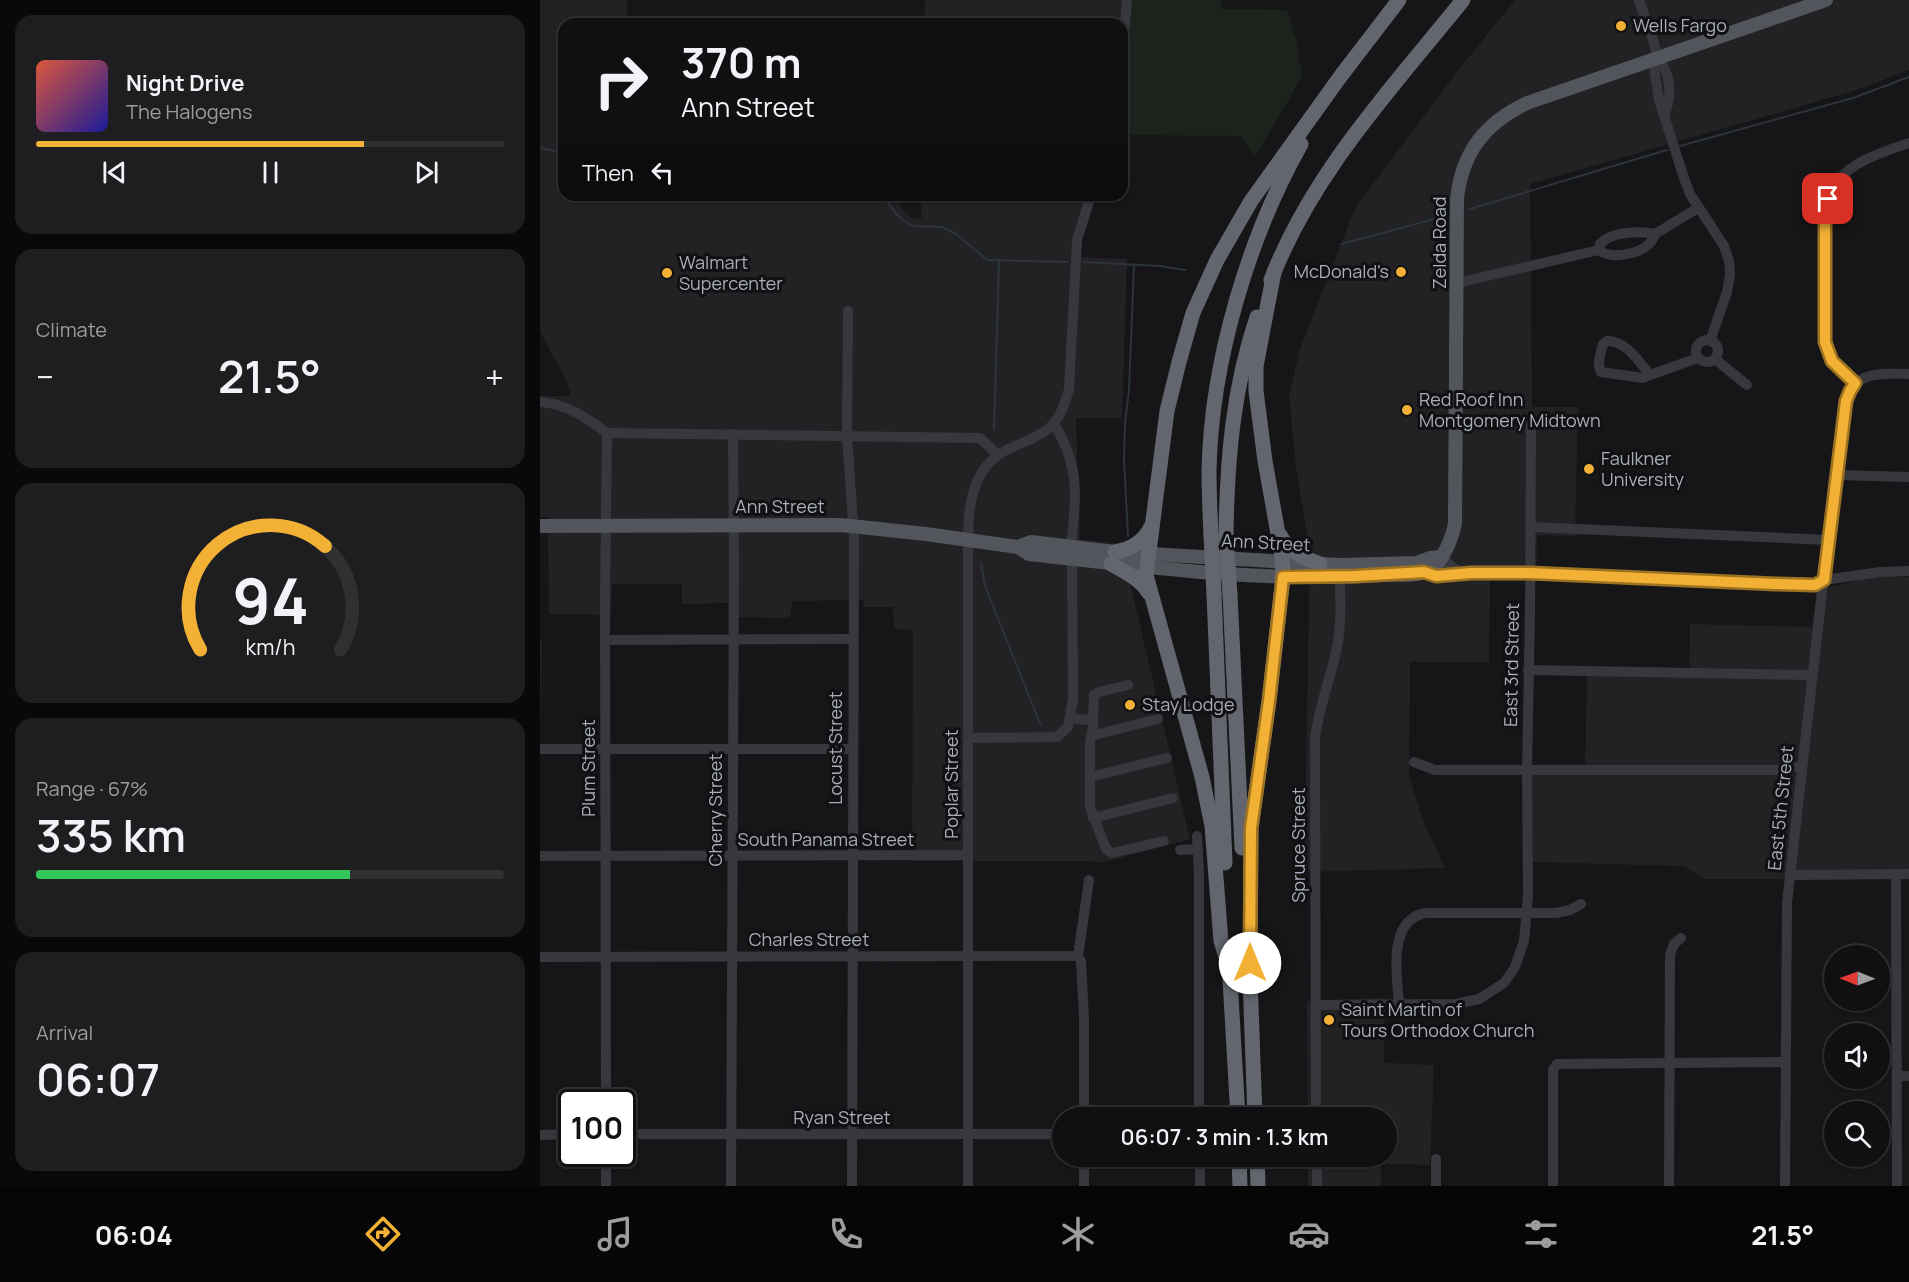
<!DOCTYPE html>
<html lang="en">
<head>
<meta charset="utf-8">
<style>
  :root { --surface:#101012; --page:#1e1e20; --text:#f1f3f6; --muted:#9c9d9f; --line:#303032; --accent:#f2b134 }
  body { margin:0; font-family:Manrope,sans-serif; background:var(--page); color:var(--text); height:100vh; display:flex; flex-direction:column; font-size:22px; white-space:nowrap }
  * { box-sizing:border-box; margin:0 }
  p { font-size:20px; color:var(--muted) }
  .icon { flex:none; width:33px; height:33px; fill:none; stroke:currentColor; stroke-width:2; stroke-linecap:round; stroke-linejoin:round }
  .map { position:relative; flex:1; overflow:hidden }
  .sheet { display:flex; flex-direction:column; gap:15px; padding:15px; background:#09090a; width:540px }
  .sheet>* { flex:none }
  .guide { position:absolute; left:18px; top:18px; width:570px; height:183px; border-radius:18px; box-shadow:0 2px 4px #0004,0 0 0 2px var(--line); background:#101012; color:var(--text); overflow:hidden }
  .needle { width:39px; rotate:271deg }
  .buttons { position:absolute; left:1284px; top:945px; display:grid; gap:12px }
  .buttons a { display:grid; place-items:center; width:66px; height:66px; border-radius:50%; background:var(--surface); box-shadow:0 2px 4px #0004,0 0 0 2px var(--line); font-size:30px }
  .speed { position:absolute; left:18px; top:1089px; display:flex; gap:12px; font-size:30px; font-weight:700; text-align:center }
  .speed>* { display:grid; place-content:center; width:78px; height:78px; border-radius:50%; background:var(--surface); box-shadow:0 2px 4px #0004,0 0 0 2px var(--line); line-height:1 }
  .speed .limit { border:3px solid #111; border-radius:9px; background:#fff; color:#111 }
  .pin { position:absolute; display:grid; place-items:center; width:51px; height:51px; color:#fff; margin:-26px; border-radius:12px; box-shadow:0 3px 9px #0006 }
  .me { position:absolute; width:66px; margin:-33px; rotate:0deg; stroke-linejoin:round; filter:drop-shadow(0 0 4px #0008) }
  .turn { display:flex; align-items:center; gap:21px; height:126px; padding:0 24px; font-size:27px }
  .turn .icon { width:78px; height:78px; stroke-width:2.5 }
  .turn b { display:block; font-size:42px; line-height:51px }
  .then { display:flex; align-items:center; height:57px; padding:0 24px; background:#0003; gap:12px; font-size:22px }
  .big { font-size:45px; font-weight:600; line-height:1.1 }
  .sheet .widget { flex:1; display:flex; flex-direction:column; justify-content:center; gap:9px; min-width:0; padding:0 21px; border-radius:18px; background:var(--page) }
  .sheet .dial { align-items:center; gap:0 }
  .dial svg { height:156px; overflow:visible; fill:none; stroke:var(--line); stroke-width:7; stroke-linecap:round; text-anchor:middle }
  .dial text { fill:var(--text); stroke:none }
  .song { display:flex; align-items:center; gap:18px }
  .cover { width:72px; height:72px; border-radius:9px; background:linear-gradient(135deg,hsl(10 70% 55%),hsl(240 70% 35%)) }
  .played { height:6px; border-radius:3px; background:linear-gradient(90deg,var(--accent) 70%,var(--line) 70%) }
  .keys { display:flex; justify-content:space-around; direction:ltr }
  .heat { display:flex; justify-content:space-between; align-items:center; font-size:33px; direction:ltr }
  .charge { height:9px; border-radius:4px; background:linear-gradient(90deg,#34c759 67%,var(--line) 0) }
  .trip { position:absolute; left:512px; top:1107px; width:345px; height:60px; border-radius:30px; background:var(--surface); box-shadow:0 2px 4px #0004,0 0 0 2px var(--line); font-weight:600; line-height:60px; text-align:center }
  .menu { display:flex; height:96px; justify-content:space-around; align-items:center; background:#060607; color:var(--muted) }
  .menu .icon { width:42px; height:42px }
  .menu .selected { color:var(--accent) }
  .menu b { font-size:27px; color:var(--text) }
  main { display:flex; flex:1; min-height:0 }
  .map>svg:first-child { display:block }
  .built { fill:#222225 }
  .green { fill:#1c231d }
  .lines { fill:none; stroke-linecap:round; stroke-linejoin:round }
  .stream { stroke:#2c353c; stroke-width:2 }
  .minor { stroke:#37383d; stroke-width:10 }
  .major { stroke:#53555c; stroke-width:14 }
  .highway { stroke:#63666e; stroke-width:15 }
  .highway-bridge { stroke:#63666e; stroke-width:15 }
  .route-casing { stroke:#9d7322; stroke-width:15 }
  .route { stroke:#f2b134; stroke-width:10 }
  .poi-dot { fill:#f2b134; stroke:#111113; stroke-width:2 }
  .labels { text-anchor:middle; stroke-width:6; stroke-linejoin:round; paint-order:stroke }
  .poi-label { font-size:18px; fill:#a8adb8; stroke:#111113; text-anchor:start }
  .street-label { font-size:18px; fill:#a8adb8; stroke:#111113 }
</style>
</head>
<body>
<main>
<section class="sheet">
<div class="widget">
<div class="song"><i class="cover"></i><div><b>Night Drive</b><p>The Halogens</p></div></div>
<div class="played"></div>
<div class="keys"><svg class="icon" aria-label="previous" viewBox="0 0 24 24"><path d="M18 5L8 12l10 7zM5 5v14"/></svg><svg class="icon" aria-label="pause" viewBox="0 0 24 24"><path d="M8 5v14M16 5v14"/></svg><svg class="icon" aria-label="next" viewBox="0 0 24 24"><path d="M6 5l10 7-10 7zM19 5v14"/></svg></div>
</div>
<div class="widget"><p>Climate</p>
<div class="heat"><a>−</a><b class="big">21.5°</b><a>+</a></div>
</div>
<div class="widget dial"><svg viewBox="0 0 100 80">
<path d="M14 69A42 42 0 1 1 86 69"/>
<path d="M14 69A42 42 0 0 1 78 16" stroke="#f2b134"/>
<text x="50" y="56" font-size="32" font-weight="700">94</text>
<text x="50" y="72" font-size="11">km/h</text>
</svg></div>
<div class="widget"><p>Range · 67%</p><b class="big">335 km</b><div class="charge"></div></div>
<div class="widget"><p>Arrival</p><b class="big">06:07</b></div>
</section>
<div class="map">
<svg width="1369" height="1186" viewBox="0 0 1369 1186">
  <rect width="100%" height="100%" fill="#161618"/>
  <g class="built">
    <polygon points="0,0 87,0 87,24 24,24 24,195 350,195 371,218 381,219 382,195 556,195 543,232 540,257 587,259 582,418 536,418 540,539 581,544 650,839 561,863 551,861 372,861 373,630 354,629 353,607 324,607 323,600 252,601 250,618 188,617 188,603 142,604 142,584 72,584 71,615 9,614 8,517 0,517 0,396 31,396 27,381 0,332"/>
    <polygon points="385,0 591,0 582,98 582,24 384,24"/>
    <polygon points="975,0 1369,0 1369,70 1317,90 990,184 992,407 1038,407 1035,536 997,535 996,579 950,579 949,662 870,662 869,775 882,818 905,868 764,872 770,553 756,467 749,394 760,349 815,208 916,73"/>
    <polygon points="1342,575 1369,577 1369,879 1165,879 1144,866 992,862 990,765 1045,766 1047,676 1149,676 1150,624 1272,627 1277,590"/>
    <polygon points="0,640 2,640 0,744"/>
    <polygon points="845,998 844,1063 894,1065 890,1165 841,1164 841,1186 768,1186 768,1157 846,1156 846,1118 768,1117 767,1001"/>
  </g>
  <polygon class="green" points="591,0 681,0 681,9 747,10 756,39 762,77 715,157 701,136 582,135 582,98"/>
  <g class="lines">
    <g class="stream">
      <polyline points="1140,146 1313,98 1369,77"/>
      <polyline points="0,148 24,153"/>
      <polyline points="341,195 360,218 373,226 402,227 416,234 447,260 527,262"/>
      <polyline points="930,209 1127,150"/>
      <polyline points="801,244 902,217"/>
      <polyline points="544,262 620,266 645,270"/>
      <polyline points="454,429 459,261"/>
      <polyline points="588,536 584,459 585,422 589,390 594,265"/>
      <polyline points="441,563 445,586 501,726"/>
    </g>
    <g class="minor">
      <polyline points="1099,0 1114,43 1117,58 1114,67 1119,100 1144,178 1150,194 1184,246 1189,261 1190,275 1187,292 1170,341"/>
      <path d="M1117 58C1130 71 1133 95 1125 112"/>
      <polyline points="582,59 587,0"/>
      <path d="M1059 250C1071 260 1100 254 1110 243 1111 242 1115 235 1115 234"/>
      <path d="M917 283 1059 250 1060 244C1071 231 1100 231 1115 234L1158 208"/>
      <polyline points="308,311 307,435 314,538 312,1186"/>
      <circle cx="1167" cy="351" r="11"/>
      <path d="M1067 341C1086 340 1099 362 1110 375L1103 378 1061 372C1056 364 1061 353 1063 344Z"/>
      <polyline points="1175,359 1207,385"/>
      <polyline points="1110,375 1158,358"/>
      <path d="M1315 383 1292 361 1285 342 1286 205C1296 165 1335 155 1369 143"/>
      <path d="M0 402C26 404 46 417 67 433"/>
      <path d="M514 423C541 470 536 496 531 547"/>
      <polyline points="67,433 440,438 458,455"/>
      <polyline points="1297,475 1369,477"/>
      <polyline points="990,527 1289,540"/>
      <polyline points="901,557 916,570 929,573 990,573 1236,584 1275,585 1284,580 1340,572 1369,571"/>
      <polyline points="884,572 896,576 924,574"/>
      <polyline points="65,640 313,639"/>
      <polyline points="988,670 1273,675"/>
      <polyline points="588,685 559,692 554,695 553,726 550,743 550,807 566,849 572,853 624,841"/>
      <polyline points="531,715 536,719 552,720"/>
      <polyline points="551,736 618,719"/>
      <polyline points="429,738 517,737 528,727 533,699 532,559"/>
      <polyline points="0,749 312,749"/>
      <polyline points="874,762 895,770 1239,770 1246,767 1261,767"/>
      <polyline points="550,777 627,758"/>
      <polyline points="553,818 633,798"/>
      <polyline points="657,836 659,874 659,1118"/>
      <polyline points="640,850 658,849"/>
      <polyline points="0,856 428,855"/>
      <polyline points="1356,874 1357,1186"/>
      <polyline points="1250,875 1369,874"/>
      <polyline points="0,957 538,956"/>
      <path d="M859 1004C857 975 847 921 885 913H1016L1030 910 1041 904"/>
      <polyline points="776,1005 916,1004 939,999 964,983 975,967 984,941 988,895 987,771 990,612 991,417"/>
      <polyline points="1357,1076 1369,1076"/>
      <polyline points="66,1102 65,600 67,433"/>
      <polyline points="544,1118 544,1018 541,961 538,956 549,880"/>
      <path d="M776 1118 775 739C779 704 791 679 797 647 802 623 800 600 800 576"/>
      <polyline points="82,1134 522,1134"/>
      <polyline points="0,1135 32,1134"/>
      <polyline points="66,1154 66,1186"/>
      <polyline points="660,1156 660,1186"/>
      <polyline points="777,1156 777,1186"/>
      <polyline points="896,1159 896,1186"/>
      <polyline points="191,1186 194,564 193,434"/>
      <path d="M428 1186V563C428 535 426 497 442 472 459 445 486 446 508 429 520 419 525 404 529 389L537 240 551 195"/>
      <polyline points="544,1186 544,1156"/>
      <polyline points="1013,1186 1013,1070 1017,1064 1245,1062"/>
      <polyline points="1129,1186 1130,955 1134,944 1141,938"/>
      <path d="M1245 1186 1247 903 1282 592 1306 401C1317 369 1341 374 1369 374"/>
    </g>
    <g class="major">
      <path d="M0 526 301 525 386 534 478 547 489 554C606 567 723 583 841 575 855 574 877 577 890 570 902 564 913 536 915 523L917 199C922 152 945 123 987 103L1286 0"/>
      <polyline points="478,547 491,542 575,552 800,565 877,563 890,558 901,557"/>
    </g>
    <g class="highway">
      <path d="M731 280C772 173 852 88 923 0"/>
      <path d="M671 535C670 514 669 492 669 471 671 363 708 238 761 144"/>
      <path d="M686 535C687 460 693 388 717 317"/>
      <path d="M740 535C748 551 764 558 780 564"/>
      <path d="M575 552C593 549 604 541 612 525"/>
      <path d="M571 564C586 572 600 579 609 593"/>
      <polyline points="674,594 685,863"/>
      <polyline points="690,595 702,848"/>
      <polyline points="689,962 698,1118"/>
      <polyline points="690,970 681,941 672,826 662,777 606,575 627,411 639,362 653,313 677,260 711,201 800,77 859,0"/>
      <polyline points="710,977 715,1118"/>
      <polyline points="710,986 711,828 729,701 743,577 742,556 725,461 716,391 716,366 734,272"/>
      <polyline points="699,1156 700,1186"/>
      <polyline points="717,1156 718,1186"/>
    </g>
    <g class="highway-bridge">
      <polyline points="671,535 674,594"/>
      <polyline points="686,535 690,595"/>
    </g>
  </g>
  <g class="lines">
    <defs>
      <polyline id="route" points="710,963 711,828 729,701 743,577 815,576 884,572 896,576 931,573 990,573 1236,584 1275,585 1284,580 1306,401 1310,391 1315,383 1292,361 1285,342 1285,218 1288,199"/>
    </defs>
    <use href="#route" class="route-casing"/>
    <use href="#route" class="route"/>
  </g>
  <g class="poi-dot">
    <circle cx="1081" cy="26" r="6"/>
    <circle cx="861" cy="272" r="6"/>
    <circle cx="127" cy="273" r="6"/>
    <circle cx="867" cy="410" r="6"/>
    <circle cx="1049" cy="469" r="6"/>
    <circle cx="590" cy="705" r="6"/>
    <circle cx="789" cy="1020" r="6"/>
  </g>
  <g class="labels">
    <g class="poi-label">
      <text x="1093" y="32">Wells Fargo</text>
      <text x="139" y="269">Walmart<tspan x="139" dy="21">Supercenter</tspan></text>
      <text x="849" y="278" text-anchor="end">McDonald's</text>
      <text x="879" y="406">Red Roof Inn<tspan x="879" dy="21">Montgomery Midtown</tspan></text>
      <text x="1061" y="465">Faulkner<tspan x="1061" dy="21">University</tspan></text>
      <text x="602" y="711">Stay Lodge</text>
      <text x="801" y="1016">Saint Martin of<tspan x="801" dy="21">Tours Orthodox Church</tspan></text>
    </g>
    <g class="street-label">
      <text transform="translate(900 243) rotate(-90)" y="6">Zelda Road</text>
      <text x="240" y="513">Ann Street</text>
      <text transform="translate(726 543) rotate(3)" y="6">Ann Street</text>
      <text transform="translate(972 665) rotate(-89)" y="6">East 3rd Street</text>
      <text transform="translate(296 748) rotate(-90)" y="6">Locust Street</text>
      <text transform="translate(49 768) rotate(-90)" y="6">Plum Street</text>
      <text transform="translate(412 784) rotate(-90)" y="6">Poplar Street</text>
      <text transform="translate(1241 808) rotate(-84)" y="6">East 5th Street</text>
      <text transform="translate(176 810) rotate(-90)" y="6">Cherry Street</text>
      <text x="286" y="846">South Panama Street</text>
      <text transform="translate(759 845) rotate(-90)" y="6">Spruce Street</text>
      <text x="269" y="946">Charles Street</text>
      <text x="302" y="1124">Ryan Street</text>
    </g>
  </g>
</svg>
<div class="buttons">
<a><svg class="needle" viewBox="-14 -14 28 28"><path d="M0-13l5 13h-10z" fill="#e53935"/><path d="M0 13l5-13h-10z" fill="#9c9d9f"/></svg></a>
<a><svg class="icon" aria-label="sound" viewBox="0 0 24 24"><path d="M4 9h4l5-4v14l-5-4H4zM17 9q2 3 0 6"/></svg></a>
<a><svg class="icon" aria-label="search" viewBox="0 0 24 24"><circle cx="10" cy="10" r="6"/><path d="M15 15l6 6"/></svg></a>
</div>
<div class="speed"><div class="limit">100</div></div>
<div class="pin" style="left:1288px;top:199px;background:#d93025"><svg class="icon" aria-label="arrive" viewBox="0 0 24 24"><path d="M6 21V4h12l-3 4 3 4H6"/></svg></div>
<svg class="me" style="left:710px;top:963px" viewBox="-20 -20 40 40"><circle r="19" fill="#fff"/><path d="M0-13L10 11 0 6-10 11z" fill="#f2b134"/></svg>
<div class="trip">06:07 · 3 min · 1.3 km</div>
<div class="guide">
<div class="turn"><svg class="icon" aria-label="right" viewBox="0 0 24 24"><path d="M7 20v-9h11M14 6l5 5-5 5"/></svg><div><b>370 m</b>Ann Street</div></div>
<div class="then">Then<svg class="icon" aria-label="left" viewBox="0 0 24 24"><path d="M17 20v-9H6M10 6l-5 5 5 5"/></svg></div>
</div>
</div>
</main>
<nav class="menu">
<b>06:04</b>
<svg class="icon selected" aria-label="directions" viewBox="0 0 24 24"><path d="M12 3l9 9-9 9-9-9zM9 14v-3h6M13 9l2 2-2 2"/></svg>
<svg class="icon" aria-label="music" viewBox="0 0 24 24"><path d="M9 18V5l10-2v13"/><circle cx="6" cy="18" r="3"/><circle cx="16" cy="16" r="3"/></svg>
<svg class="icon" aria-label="phone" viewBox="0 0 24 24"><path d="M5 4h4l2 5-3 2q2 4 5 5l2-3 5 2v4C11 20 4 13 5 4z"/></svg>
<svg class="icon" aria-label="climate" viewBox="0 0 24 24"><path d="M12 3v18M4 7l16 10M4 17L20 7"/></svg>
<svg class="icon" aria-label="car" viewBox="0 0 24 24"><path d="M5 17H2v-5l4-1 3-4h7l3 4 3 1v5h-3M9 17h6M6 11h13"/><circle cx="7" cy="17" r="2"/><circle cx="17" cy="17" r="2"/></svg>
<svg class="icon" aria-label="filters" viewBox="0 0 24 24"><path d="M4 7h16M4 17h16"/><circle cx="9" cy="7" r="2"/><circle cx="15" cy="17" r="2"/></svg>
<b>21.5°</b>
</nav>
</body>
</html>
